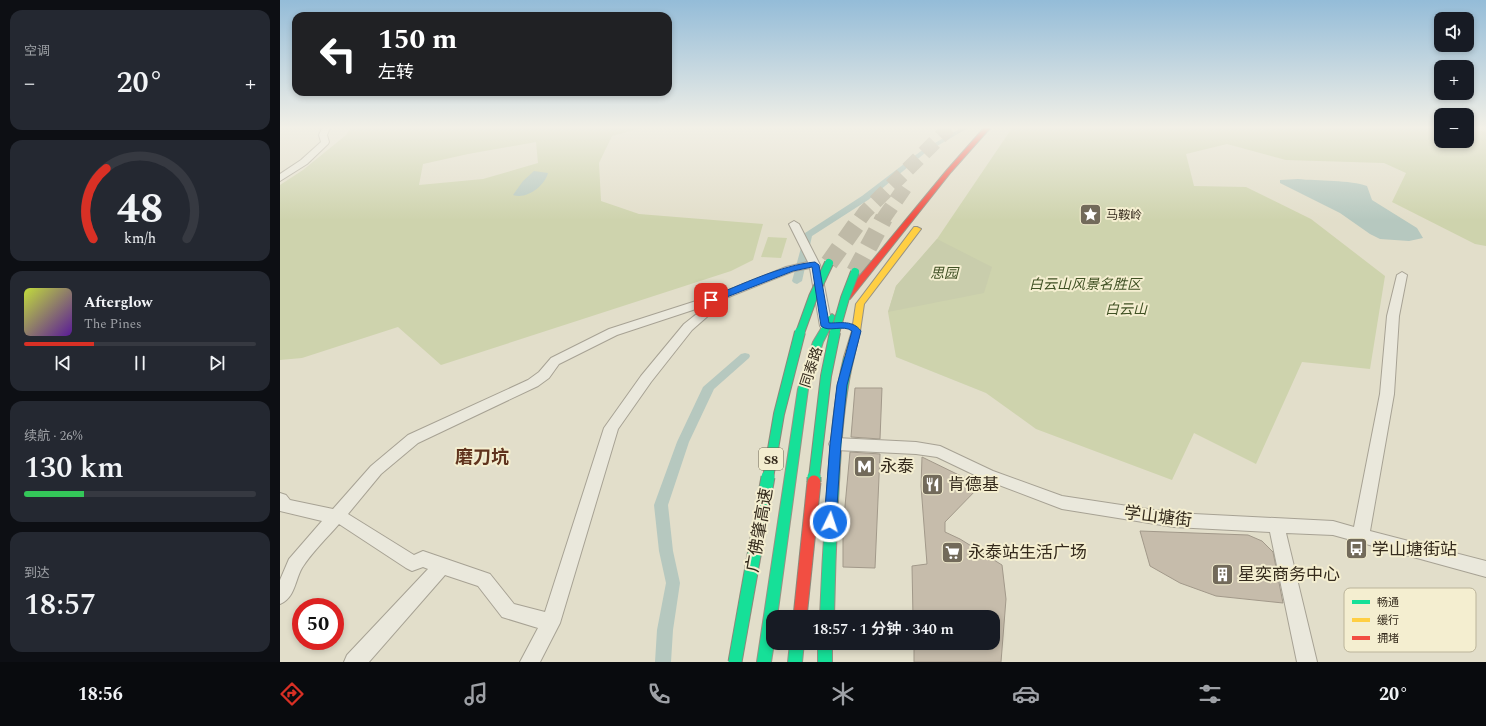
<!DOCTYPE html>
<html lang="zh">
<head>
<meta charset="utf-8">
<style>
  :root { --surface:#171b24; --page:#242831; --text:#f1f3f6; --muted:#9ea1a6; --line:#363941; --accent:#d93025 }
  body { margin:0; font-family:Spectral,"Noto Sans SC",serif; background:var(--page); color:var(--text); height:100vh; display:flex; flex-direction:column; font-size:15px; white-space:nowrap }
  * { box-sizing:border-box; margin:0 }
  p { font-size:13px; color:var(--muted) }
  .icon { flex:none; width:22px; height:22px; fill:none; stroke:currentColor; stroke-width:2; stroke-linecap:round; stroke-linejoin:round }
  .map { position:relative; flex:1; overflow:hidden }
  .details { display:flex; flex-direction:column; gap:10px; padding:10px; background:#0d0f14; width:280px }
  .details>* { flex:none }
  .banner { position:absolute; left:12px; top:12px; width:380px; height:84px; border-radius:12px; box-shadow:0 2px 6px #0003; background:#202124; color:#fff; overflow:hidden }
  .controls { position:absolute; left:1154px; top:12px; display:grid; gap:8px }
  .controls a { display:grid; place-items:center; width:40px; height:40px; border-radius:8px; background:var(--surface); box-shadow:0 2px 6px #0003; font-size:20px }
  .speed { position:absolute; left:12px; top:598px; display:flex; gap:8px; font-size:20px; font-weight:700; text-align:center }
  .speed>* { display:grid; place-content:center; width:52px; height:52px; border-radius:50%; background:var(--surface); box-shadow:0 2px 6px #0003; line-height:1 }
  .speed .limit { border:6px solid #d22; background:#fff; color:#111 }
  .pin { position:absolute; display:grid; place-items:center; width:34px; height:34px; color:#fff; margin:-17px; border-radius:8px; box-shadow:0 2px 6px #0006 }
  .me { position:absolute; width:44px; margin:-22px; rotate:4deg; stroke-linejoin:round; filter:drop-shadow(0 0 3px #0008) }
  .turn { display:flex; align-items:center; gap:14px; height:84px; padding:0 20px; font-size:18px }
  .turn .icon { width:52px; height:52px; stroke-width:2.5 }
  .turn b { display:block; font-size:28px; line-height:34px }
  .big { font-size:30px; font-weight:600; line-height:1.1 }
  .details .tile { flex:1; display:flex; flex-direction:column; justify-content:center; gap:6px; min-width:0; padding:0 14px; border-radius:12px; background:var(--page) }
  .details .dial { align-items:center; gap:0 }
  .dial svg { height:104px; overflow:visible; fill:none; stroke:var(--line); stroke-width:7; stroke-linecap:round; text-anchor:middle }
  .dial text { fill:var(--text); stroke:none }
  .song { display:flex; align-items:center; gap:12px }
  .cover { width:48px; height:48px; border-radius:6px; background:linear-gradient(135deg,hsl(70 70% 55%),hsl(270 70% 35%)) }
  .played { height:4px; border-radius:2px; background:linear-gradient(90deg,var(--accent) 30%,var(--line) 30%) }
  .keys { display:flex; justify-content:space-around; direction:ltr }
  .heat { display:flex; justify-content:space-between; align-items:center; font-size:22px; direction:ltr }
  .charge { height:6px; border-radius:3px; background:linear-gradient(90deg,#34c759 26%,var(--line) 0) }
  .trip { position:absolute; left:486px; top:610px; width:234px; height:40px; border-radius:12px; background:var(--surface); box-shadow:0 2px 6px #0003; font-weight:600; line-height:40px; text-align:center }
  .tab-bar { display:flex; height:64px; justify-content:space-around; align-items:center; background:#090b0e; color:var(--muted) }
  .tab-bar .icon { width:28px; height:28px }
  .tab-bar .current { color:var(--accent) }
  .tab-bar b { font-size:18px; color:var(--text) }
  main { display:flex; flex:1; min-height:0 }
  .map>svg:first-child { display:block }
  .green { fill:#ced3ad; fill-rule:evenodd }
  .cemetery { fill:#c9cdac }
  .water { fill:#b6c8bf }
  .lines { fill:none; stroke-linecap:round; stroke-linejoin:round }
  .canal { fill:#b6c8bf; fill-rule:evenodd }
  .building { fill:#c6bcab; stroke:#a2998a }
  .highway-tunnel-far1 { stroke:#bfbaa7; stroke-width:15; stroke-dasharray:15 8; stroke-linecap:butt }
  .highway-tunnel { stroke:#bfbaa7; stroke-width:18; stroke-dasharray:18 10; stroke-linecap:butt }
  .street-casing { stroke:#a7a294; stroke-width:2 }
  .fast-casing { stroke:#979284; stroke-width:2 }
  .slow-casing { stroke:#979284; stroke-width:2 }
  .jam-casing { stroke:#979284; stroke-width:2 }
  .street { fill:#eae8dc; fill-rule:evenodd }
  .fast { fill:#16e098; fill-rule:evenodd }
  .slow { fill:#ffcf43; fill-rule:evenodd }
  .jam { fill:#f24e42; fill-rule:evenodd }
  .fast-bridge-far2-casing { stroke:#8c887a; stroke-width:10; stroke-linecap:butt }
  .fast-bridge-far1-casing { stroke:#8c887a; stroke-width:12; stroke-linecap:butt }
  .fast-bridge-casing { stroke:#8c887a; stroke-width:15; stroke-linecap:butt }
  .jam-bridge-casing { stroke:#8c887a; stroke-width:15; stroke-linecap:butt }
  .fast-bridge-far2 { stroke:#16e098; stroke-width:8 }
  .fast-bridge-far1 { stroke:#16e098; stroke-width:10 }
  .fast-bridge { stroke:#16e098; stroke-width:13 }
  .jam-bridge { stroke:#f24e42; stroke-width:13 }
  .route { fill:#1a73e8; stroke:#114b97 }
  .labels { text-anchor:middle; stroke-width:4; stroke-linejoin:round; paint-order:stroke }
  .far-poi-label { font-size:12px; fill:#352b1d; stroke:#f4eed0; text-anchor:start }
  .shield { fill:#f4eed0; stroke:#6e6653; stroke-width:1 }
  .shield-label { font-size:13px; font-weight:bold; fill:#352b1d }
  .park-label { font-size:14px; font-style:italic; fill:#405124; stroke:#f4eed0 }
  .street-label { font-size:14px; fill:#352b1d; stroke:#f4eed0 }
  .near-poi-label { font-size:17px; fill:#352b1d; stroke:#f4eed0; text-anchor:start }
  .near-street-label { font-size:17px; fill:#352b1d; stroke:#f4eed0 }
  .near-neighbourhood-label { font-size:18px; font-weight:bold; fill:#60331d; stroke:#f4eed0 }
  .key { fill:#f4eed0; stroke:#bbb49a; stroke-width:1 }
  .key-label { font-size:11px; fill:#352b1d }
</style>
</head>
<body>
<main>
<section class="details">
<div class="tile"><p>空调</p>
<div class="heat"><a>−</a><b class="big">20°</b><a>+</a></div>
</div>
<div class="tile dial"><svg viewBox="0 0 100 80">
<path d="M14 69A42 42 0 1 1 86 69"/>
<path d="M14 69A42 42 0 0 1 24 15" stroke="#d93025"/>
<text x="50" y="56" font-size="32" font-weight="700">48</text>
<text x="50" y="72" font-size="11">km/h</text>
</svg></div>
<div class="tile">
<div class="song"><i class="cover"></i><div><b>Afterglow</b><p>The Pines</p></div></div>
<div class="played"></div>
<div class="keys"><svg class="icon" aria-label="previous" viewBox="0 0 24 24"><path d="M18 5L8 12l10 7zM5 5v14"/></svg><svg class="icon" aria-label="pause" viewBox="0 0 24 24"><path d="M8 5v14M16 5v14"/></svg><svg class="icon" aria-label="next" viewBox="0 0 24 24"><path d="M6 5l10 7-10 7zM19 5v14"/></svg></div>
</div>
<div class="tile"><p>续航 · 26%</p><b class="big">130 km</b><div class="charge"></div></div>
<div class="tile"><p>到达</p><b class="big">18:57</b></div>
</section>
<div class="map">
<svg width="1206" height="662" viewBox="0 0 1206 662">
  <rect width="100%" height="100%" fill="#e2deca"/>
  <g class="green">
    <path d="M71 128H361L332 136 319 163 321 201 359 214 483 224 473 260 451 271 161 365 118 327 22 358 0 360V185L23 170 66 135ZM256 142 258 163 203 179 139 185 143 164 188 154Z"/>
    <polygon points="732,128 1161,128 1161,141 1187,141 1187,128 1206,132 1206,246 1195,244 1112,202 1126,173 1104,163 1006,160 947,144 906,154 914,186 966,187 1031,219 1105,276 1090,369 1022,362 976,464 914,433 892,480 756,429 706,393 616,357 608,312 616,286 657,239"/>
    <polygon points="488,237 507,238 501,258 481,257"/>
  </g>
  <polygon class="cemetery" points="657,239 712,267 704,293 608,312 616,286"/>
  <g class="water">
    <path d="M254 171 268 173C265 185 247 200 233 195L243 181Z"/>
    <path d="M1018 179C1037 181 1071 180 1087 186L1092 200 1137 228 1143 238 1129 241 1100 239 1090 234 1060 213 1000 183V180Z"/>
  </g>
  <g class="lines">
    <g class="canal">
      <polygon points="681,128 688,128 645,153 588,200 532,236 522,281 517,284 514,283 512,281 525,233 582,196 641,151"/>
      <polygon points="465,353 469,354 470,356 469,358 434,389 409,442 388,505 393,551 400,583 393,630 391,662 375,662 377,630 386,583 379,551 374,505 397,442 423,387 461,354"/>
    </g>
  </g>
  <g class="building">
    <polygon points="575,388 602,388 600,439 571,437"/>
    <polygon points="570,452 600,454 595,568 563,567 563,528"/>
    <polygon points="642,457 683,477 699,487 665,522 665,532 680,539 722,565 726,599 721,662 634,662 634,643 713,643 713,617 633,617 632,566 647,564 641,486"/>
    <polygon points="860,531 968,535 982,541 993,552 1003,603 936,596 900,583 870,566"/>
  </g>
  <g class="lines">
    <g class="highway-tunnel-far1">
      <polyline points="580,219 585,212 669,128"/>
      <polyline points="603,219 628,183"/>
    </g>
    <g class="highway-tunnel">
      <polyline points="549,263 581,218"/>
      <polyline points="575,272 604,218"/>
    </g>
    <defs>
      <g id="street">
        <polygon points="42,128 50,128 47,135 49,142 48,144 27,164 0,181 0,174 21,160 41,142 39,135"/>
        <path d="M514 221 519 224 540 265 552 326 550 329H542L540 326 530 268 514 271 446 298 445 301 412 330 371 382 338 429 280 623 260 662H240L258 628 222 617 198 586 165 575 89 662H64L67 655 148 569 143 567 132 571 126 568 59 524C47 538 32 552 22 568 15 580 15 598 0 604V580L9 559 42 521 0 511V493L6 495 10 500 53 509 91 466 128 435 248 380 259 372 271 358 329 329 441 293 506 267 528 262 509 224ZM428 305 404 324 361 376 324 428 265 612 234 604 210 574 143 551 134 555 68 514 101 474 138 443 258 386 269 378 279 364 337 335Z"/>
        <polygon points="1122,272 1127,275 1119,316 1114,394 1090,531 1206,561 1206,577 1053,535 1006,533 1037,662 1017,662 990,532 894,527 782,509 703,479 657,457 636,454 556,450 551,448 549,444 551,440 556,438 636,442 660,446 713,471 782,496 894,513 1053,521 1074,527 1100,394 1107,316 1117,275"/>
      </g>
      <g id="fast">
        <polygon points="552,314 556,317 543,342 528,389 497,617 493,617 494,643 491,662 477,662 518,389 533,342 548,317"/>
        <path d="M569 354 574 357C565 393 562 429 560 465 557 516 555 566 554 617H540C542 566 545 516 549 465 552 429 555 393 564 357Z"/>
        <polygon points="510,643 524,643 522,662 508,662"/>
        <rect x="538" y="643" width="14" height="19"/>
      </g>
      <polygon id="slow" points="634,227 637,227 641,229 584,304 580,331 574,357 572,359 566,359 564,357 572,331 576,304"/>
      <polygon id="jam" points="704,128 710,128 671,172 570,299 564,299 563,297 564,295 667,170"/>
    </defs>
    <use href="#street" class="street-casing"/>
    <use href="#fast" class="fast-casing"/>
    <use href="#slow" class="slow-casing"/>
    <use href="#jam" class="jam-casing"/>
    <use href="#street" class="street"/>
    <use href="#fast" class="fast"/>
    <use href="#slow" class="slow"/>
    <use href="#jam" class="jam"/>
    <defs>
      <g id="fast-bridge-far2">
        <polyline points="520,333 533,297 549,263"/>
        <polyline points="555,333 565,298 575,272"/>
      </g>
      <g id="fast-bridge-far1">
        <polyline points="488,478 499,414 520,332"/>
        <polyline points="534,478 546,376 555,332"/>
      </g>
      <g id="fast-bridge">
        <polyline points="534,482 534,477"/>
        <polyline points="455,662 488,477"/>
      </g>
      <polyline id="jam-bridge" points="520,617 534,482"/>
    </defs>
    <use href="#fast-bridge-far2" class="fast-bridge-far2-casing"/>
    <use href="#fast-bridge-far1" class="fast-bridge-far1-casing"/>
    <use href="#fast-bridge" class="fast-bridge-casing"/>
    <use href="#jam-bridge" class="jam-bridge-casing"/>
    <use href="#fast-bridge-far2" class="fast-bridge-far2"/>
    <use href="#fast-bridge-far1" class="fast-bridge-far1"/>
    <use href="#fast-bridge" class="fast-bridge"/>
    <use href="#jam-bridge" class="jam-bridge"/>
  </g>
  <linearGradient id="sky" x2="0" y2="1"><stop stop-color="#94bcd8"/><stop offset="0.58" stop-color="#f2f0e7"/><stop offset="1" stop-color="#f2f0e7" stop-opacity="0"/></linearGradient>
  <rect width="1206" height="220" fill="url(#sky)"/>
  <path class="route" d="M535 262 539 265 549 323C561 323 573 320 581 331L567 385 561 444 556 522 554 526 550 528 546 526 544 522 550 444 557 385 572 331C563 324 549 333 541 326L532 267 513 271 434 302H431L426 300 428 298C461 285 501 265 535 262Z"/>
  <defs>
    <symbol id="sight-square" viewBox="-11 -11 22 22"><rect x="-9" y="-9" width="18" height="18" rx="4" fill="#726a5a" stroke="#f4eed0"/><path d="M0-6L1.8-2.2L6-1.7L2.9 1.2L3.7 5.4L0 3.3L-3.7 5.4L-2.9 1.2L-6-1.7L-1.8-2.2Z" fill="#fff"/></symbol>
    <symbol id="metro-square" viewBox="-11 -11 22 22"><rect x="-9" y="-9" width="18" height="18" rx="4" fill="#726a5a" stroke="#f4eed0"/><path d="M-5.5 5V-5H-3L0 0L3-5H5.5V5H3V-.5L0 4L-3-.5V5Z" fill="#fff"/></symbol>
    <symbol id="restaurant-square" viewBox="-11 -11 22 22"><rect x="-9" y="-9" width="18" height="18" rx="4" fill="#726a5a" stroke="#f4eed0"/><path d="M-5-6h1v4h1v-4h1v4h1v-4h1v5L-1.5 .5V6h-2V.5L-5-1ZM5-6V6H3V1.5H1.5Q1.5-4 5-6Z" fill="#fff"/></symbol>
    <symbol id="bus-square" viewBox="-11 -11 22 22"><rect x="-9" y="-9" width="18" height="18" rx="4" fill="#726a5a" stroke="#f4eed0"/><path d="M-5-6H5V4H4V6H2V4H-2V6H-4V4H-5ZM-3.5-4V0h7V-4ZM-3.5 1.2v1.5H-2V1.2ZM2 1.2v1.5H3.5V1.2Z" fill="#fff"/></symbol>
    <symbol id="supermarket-square" viewBox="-11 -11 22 22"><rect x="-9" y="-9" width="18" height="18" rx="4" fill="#726a5a" stroke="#f4eed0"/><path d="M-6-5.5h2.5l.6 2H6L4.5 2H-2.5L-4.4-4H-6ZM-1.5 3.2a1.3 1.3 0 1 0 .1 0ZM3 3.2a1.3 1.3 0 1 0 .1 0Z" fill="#fff"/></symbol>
    <symbol id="building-square" viewBox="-11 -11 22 22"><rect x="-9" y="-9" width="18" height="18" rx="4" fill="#726a5a" stroke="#f4eed0"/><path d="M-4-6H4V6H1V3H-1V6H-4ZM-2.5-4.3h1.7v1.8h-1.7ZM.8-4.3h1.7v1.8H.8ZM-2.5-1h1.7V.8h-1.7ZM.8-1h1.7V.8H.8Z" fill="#fff"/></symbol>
  </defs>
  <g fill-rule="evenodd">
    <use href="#sight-square" x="798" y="202" width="25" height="25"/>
    <use href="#metro-square" x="572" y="454" width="25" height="25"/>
    <use href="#restaurant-square" x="640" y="472" width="25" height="25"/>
    <use href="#bus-square" x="1064" y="536" width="25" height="25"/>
    <use href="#supermarket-square" x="660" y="540" width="25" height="25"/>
    <use href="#building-square" x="930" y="562" width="25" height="25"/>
  </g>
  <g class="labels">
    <g class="far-poi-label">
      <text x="826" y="219">马鞍岭</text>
    </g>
    <rect class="shield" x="479" y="448" width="24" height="22" rx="3"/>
    <g class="shield-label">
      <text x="491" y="464">S8</text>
    </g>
    <g class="park-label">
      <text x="664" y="278">思园</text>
      <text x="805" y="289">白云山风景名胜区</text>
      <text x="846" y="314">白云山</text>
    </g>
    <g class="street-label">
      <text transform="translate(531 367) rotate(-72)" y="5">同泰路</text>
    </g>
    <g class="near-poi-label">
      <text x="600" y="472">永泰</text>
      <text x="668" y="490">肯德基</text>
      <text x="1092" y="555">学山塘街站</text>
      <text x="688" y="558">永泰站生活广场</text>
      <text x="958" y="580">星奕商务中心</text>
    </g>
    <g class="near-street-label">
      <text transform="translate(878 516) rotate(7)" y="6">学山塘街</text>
      <text transform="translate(479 530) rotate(-80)" y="6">广佛肇高速</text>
    </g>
    <g class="near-neighbourhood-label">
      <text x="202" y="463">磨刀坑</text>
    </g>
  </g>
  <rect x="1064" y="588" width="132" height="64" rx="6" class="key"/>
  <rect x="1072" y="600" width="18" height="4" fill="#16e098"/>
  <rect x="1072" y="618" width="18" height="4" fill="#ffcf43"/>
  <rect x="1072" y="636" width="18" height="4" fill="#f24e42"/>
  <g class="key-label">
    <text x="1097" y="606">畅通</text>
    <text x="1097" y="624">缓行</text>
    <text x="1097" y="642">拥堵</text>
  </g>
</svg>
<div class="controls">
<a><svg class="icon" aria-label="sound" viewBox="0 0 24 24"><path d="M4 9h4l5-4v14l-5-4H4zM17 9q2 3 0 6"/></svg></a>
<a>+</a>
<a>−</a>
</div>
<div class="speed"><div class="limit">50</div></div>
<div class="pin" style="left:431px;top:300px;background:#d93025"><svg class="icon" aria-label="arrive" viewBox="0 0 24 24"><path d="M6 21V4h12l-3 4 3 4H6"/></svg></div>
<svg class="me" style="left:550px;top:522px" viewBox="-20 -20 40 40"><circle r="17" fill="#1a73e8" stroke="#fff" stroke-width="3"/><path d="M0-11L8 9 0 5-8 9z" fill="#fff"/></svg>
<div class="trip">18:57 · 1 分钟 · 340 m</div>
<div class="banner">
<div class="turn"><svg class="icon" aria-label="left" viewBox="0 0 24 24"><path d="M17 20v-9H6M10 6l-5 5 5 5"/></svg><div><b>150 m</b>左转</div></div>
</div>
</div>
</main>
<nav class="tab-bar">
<b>18:56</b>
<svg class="icon current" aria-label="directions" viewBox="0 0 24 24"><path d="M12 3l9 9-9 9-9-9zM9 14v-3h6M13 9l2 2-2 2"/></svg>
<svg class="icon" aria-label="music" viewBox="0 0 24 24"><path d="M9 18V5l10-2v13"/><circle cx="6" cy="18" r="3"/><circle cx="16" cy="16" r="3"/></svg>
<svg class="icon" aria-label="phone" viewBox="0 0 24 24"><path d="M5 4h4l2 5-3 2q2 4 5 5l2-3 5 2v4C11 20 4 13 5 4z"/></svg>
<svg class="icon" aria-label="climate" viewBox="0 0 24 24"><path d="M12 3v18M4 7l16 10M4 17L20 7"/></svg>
<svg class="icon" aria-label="car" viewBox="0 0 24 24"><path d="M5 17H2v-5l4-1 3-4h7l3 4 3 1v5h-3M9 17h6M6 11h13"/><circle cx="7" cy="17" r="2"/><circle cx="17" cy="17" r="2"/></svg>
<svg class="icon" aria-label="filters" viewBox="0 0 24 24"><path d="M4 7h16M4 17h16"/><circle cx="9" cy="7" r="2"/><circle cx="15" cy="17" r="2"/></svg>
<b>20°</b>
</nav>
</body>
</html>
